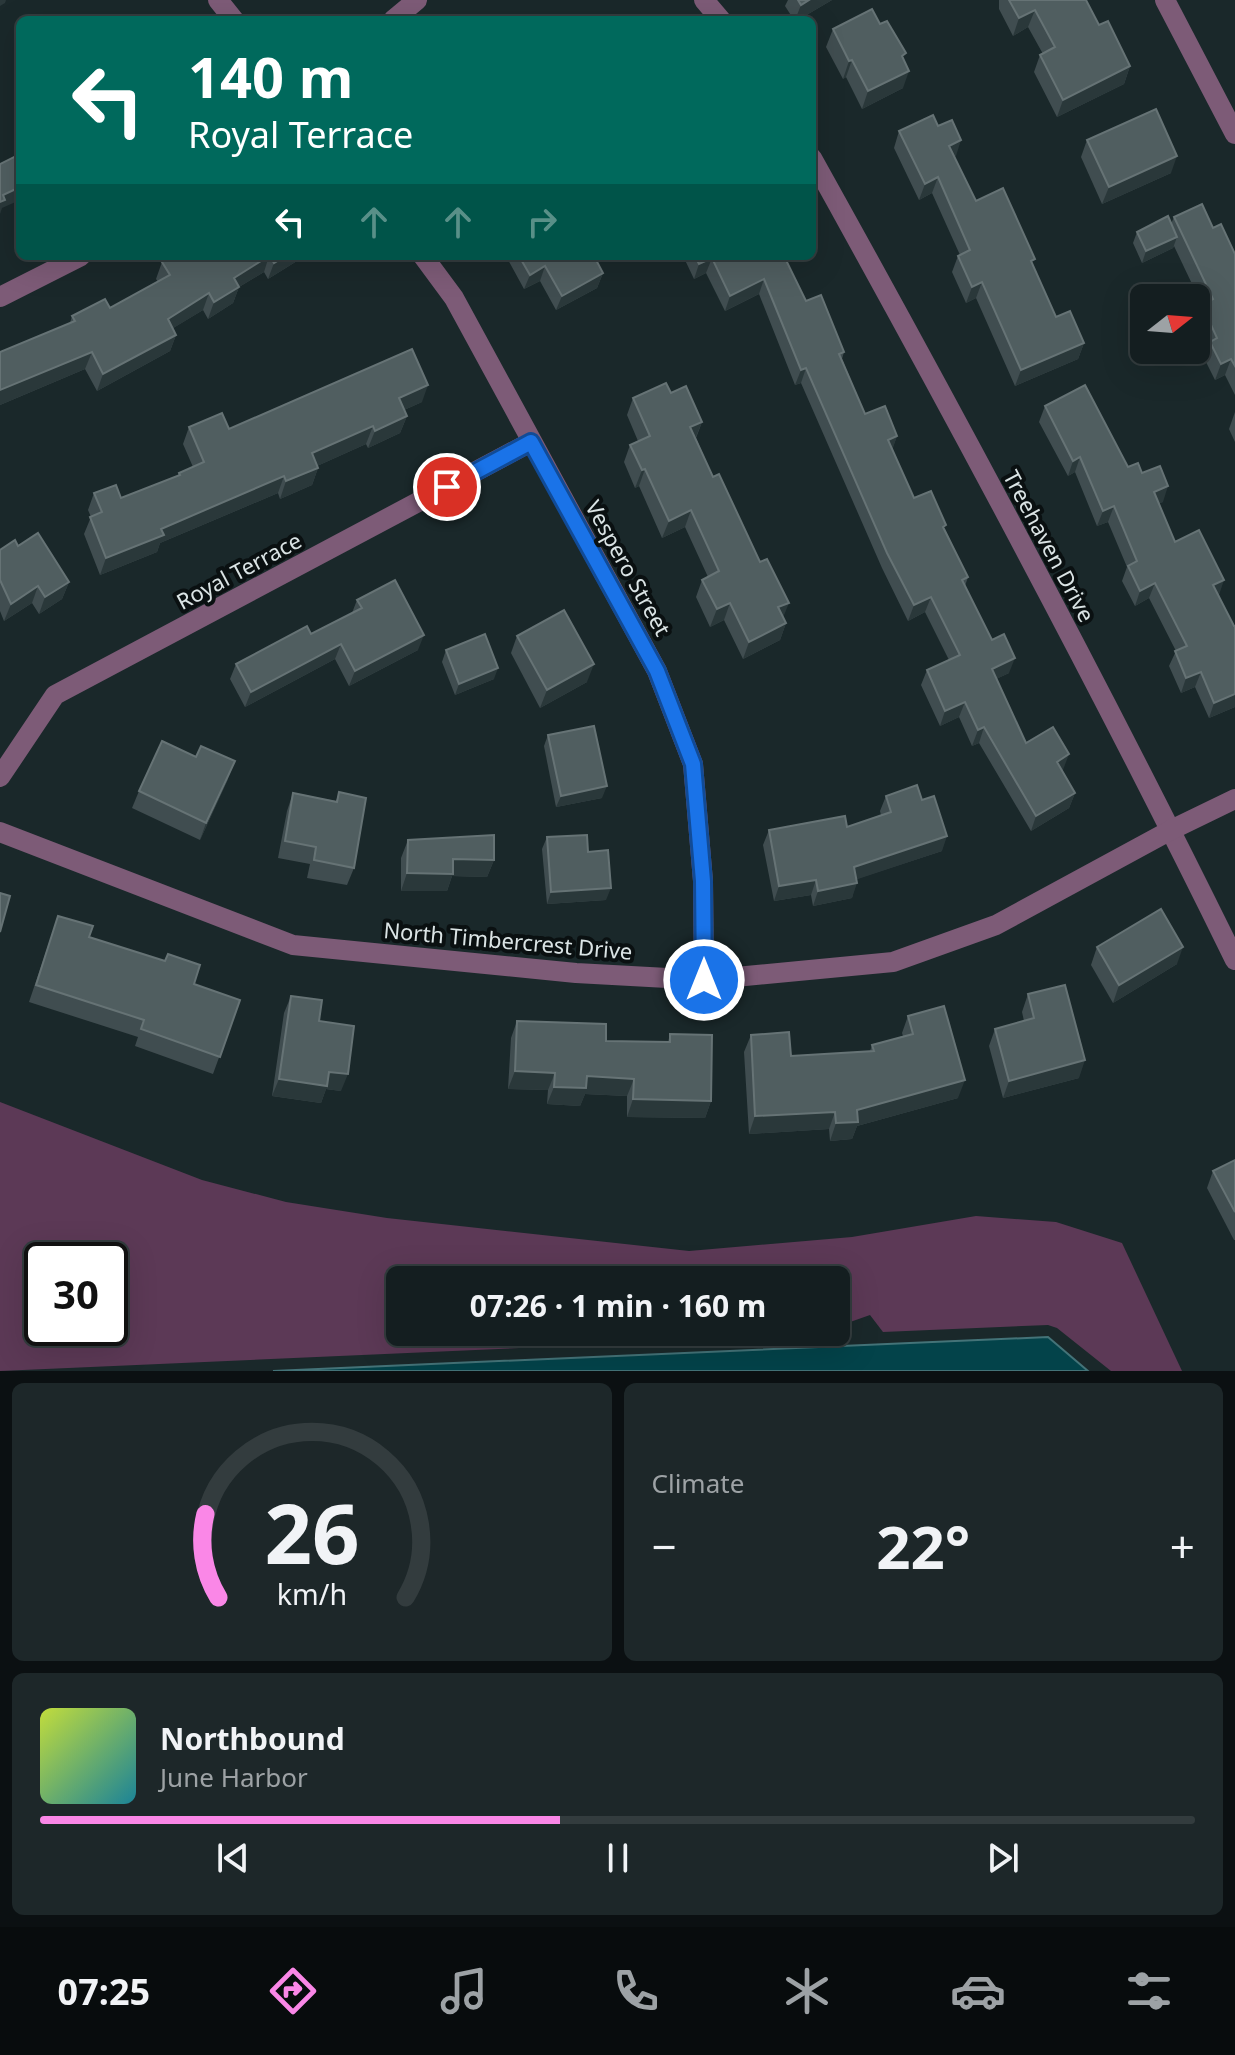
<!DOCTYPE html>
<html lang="en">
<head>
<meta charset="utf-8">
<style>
  :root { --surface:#141e20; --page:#1d2729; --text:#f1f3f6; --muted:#9da2a5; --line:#333c3e; --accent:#fa87e7 }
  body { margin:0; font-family:"Noto Sans",sans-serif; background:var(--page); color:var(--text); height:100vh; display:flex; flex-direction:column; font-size:30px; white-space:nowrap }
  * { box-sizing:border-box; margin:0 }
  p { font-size:26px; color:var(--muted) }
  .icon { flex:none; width:44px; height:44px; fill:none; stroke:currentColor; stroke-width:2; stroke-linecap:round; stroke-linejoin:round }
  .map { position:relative; height:1371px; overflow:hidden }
  .panel { display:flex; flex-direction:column; gap:12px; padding:12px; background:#0b1012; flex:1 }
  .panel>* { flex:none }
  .banner { position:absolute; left:16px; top:16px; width:800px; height:244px; border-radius:12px; box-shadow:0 8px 32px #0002,0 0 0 2px var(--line); background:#00695c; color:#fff; overflow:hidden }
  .needle { width:52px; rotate:73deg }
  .tools { position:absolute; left:1130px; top:284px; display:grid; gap:16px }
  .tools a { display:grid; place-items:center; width:80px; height:80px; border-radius:12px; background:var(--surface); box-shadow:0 8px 32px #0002,0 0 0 2px var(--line); font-size:40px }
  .speed { position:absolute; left:24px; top:1242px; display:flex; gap:16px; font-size:40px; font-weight:700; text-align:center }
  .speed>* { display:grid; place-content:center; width:104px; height:104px; border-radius:50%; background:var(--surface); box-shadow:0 8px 32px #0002,0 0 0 2px var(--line); line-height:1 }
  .speed .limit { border:4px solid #111; border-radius:12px; background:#fff; color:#111 }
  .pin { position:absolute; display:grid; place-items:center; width:68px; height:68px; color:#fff; margin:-34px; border:4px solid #fff; border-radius:50%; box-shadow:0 2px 8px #0007 }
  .me { position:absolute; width:88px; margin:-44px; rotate:0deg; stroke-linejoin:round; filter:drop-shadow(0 0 6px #0008) }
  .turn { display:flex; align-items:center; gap:28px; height:168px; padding:0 40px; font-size:36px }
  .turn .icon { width:104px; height:104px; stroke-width:2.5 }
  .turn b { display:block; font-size:56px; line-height:68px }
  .lanes { display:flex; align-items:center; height:76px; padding:0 40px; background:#0003; justify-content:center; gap:40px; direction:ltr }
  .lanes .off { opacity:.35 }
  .big { font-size:60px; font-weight:700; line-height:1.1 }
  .panel .card { flex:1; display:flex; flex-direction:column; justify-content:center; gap:12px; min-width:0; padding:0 28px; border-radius:12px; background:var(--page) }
  .panel .dial { align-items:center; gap:0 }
  .dial svg { height:208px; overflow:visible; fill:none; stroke:var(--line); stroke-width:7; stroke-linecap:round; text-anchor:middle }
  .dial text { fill:var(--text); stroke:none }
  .song { display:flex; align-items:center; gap:24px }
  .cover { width:96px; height:96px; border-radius:12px; background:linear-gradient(135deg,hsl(70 70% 55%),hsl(190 70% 35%)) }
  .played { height:8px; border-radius:4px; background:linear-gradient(90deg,var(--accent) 45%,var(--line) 45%) }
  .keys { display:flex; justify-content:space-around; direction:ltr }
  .heat { display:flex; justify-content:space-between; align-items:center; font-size:44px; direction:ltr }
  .panel .tiles { flex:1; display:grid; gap:12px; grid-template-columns:1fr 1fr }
  .card:last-child { grid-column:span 2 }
  .trip { position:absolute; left:386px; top:1266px; width:464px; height:80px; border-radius:12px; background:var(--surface); box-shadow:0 8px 32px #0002,0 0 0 2px var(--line); font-weight:700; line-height:80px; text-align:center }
  .tabs { display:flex; height:128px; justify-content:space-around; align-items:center; background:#080c0d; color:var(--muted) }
  .tabs .icon { width:56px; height:56px }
  .tabs .active { color:var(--accent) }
  .tabs b { font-size:36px; color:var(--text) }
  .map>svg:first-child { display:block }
  .green { fill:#5c3956; fill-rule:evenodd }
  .water { fill:#03434a; stroke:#447378; stroke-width:2 }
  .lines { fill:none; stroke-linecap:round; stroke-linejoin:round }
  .minor { stroke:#7d5b77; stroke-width:20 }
  .wall { fill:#404d50 }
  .shaded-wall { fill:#2a383a }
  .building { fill:#505e60; stroke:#667375; stroke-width:2 }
  .route-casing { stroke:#114b97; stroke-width:20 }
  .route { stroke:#1a73e8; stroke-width:14 }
  .labels { text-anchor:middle; stroke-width:8; stroke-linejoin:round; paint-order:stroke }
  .street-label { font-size:22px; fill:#dbe4e5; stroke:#0a1011 }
</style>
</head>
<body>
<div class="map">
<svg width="1235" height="1371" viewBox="0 0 1235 1371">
  <rect width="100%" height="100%" fill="#1a282a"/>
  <path class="green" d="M0 1102 202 1180 286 1202 387 1218 689 1251 852 1237 976 1216 1056 1222 1122 1243 1182 1371H1111L1057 1328 1048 1325 883 1332 870 1315 836 1327V1280H400V1332H822L813 1335 0 1371ZM42 1260H110V1328H42Z"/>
  <polygon class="water" points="1048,1337 1088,1371 273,1371"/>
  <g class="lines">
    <g class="minor">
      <polyline points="218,0 234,20"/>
      <polyline points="704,0 721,20"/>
      <polyline points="1165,0 1235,134"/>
      <polyline points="393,20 417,0"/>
      <path d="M812 158C959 422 1102 689 1235 960"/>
      <polyline points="423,256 454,298 657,671 693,764 703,881 704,980"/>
      <polyline points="0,297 81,256"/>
      <polyline points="0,777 55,695 531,442"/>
      <polyline points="0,832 293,945 576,973 704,980 893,962 996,925 1171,830 1235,799"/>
    </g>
  </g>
  <g class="wall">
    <polygon points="788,0 832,0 798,20 794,20 785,6"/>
    <polygon points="999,0 1086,0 1099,25 1130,66 1124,84 1057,117 1034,72 1040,55 1043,54 1028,27 1013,36 999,9"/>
    <polygon points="880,24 904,59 903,88 862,109 846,77 843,79 826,47 833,29"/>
    <polygon points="938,126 961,140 954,156 976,201 1032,265 1056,317 1084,343 1078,359 1015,386 976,298 966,303 952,272 958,256 960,255 932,193 919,200 894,148 899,131"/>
    <polygon points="1087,140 1171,173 1102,204 1081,157"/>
    <polygon points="1174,217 1213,228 1235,254 1235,395 1225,375 1215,380 1204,358 1208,347 1196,322 1202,305 1174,246 1173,248 1142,263 1133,243 1137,232 1171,224"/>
    <polygon points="172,256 305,256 268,279 264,272 239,287 233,303 208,319 203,310 173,328 176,335 170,351 97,391 85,369 0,405 0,352 70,323 72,316 110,308 158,282 156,279 162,262"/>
    <polygon points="507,256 594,256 603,273 597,288 556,310 540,281 524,289 507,258"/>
    <polygon points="686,256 784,256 806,301 844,352 842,359 865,414 897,436 892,449 914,498 945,529 968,577 965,586 1009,673 996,679 1026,743 1063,770 1062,771 1075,793 1069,808 1031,831 979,743 972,746 959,717 940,726 921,685 927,670 949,660 925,612 908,621 882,568 801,383 795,385 759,294 725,311 706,273 694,279 685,260"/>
    <polygon points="671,393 702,422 696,438 713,477 786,623 780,640 743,659 724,620 710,627 696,597 702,580 708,577 685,527 662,538 639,486 635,488 624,462 630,445 638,441 627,415 633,398"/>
    <polygon points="422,402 404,410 407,416 400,433 368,448 366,444 317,466 318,468 312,485 280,499 278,493 160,543 157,552 100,575 84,534 91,517 88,510 94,493 121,498 178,476 179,473 193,467 183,444 189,427 229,429"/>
    <polygon points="1045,406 1128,467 1142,473 1163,502 1159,503 1175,542 1219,595 1235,707 1209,718 1195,687 1181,693 1169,666 1176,651 1149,598 1135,606 1122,581 1127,567 1108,522 1097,526 1075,472 1068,476 1039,422"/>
    <polygon points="1235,412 1235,442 1229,429"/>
    <polygon points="18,546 69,582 62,599 39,614 32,603 4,621 0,611 0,550"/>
    <polygon points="357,600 418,650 349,686 335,659 245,707 230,679 236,664 311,634 352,613"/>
    <polygon points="517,636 587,682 540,708 511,653"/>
    <polygon points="446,650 494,679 455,695 442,662"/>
    <polygon points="548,735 602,798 556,807 544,746"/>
    <polygon points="196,757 228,779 200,840 132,808 139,791"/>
    <polygon points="339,792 354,868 347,885 307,878 310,864 278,858 287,811 293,793 336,801"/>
    <polygon points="886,796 922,800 942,851 856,879 852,898 813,906 811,895 774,901 763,845 769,830 847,827 881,815 880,811"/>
    <polygon points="547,837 588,852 606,900 547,904 542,849"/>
    <polygon points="408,840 494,860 487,877 452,876 447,891 401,891 401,858"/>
    <polygon points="58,916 89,937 194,984 240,1000 213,1074 135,1046 138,1037 29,1002"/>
    <polygon points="1097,947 1177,964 1113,1003 1091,965"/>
    <polygon points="1028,994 1079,1078 1003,1098 989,1046 995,1029 1024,1021 1022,1012"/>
    <polygon points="291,996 319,1021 341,1091 326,1089 321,1103 272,1096 284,1013"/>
    <polygon points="908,1016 958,1098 857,1126 852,1139 830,1141 829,1129 749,1134 744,1052 751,1035 791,1056 870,1051 872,1045 903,1036 902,1033"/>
    <polygon points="517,1021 606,1041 668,1042 670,1034 711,1101 705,1118 627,1117 627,1096 585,1094 580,1106 547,1104 548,1090 508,1089 511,1038"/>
    <polygon points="1235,1160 1235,1240 1234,1240 1207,1188 1213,1171"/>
  </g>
  <g class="shaded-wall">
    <polygon points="0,0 6,0 5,3 0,6"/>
    <polygon points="809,0 832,0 798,20 795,20 801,5"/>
    <polygon points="1035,10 1028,27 1013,36 1019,18"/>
    <polygon points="852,60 846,77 843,79 849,61"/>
    <polygon points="1130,66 1124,84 1057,117 1063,100"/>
    <polygon points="909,71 903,88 862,109 868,91"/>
    <polygon points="961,140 956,156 943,162 949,146"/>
    <polygon points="1177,156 1171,173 1102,204 1109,187"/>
    <polygon points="938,177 932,193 919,200 925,184"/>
    <polygon points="20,187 20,200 2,208 0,214 0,202 3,195"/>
    <polygon points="1177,237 1173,248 1142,263 1146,251"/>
    <polygon points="269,256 264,272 239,287 233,303 208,319 214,302 234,278"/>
    <polygon points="285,256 305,256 268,279 274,263"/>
    <polygon points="712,258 706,273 694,279 699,264"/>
    <polygon points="545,266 540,281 524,289 530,275"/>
    <polygon points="603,273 597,288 556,310 562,296"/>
    <polygon points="764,279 759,294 725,311 730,296"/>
    <polygon points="982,282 976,298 966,303 972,287"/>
    <polygon points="209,293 203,310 162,335 168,319"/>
    <polygon points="176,335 170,351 97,391 103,374"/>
    <polygon points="1084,343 1078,359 1015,386 1021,370"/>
    <polygon points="92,352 85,369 0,405 0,390"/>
    <polygon points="1231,359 1225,375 1215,380 1221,364"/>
    <polygon points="806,368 801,383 795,385 801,370"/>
    <polygon points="428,385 422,402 393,415 399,398"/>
    <polygon points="407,416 400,433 368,448 375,431"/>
    <polygon points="702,422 695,439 690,427"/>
    <polygon points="373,426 366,444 306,471 312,453"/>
    <polygon points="897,436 892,451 888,440"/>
    <polygon points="1080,457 1075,472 1068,476 1073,461"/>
    <polygon points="318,468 312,485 280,499 286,481"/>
    <polygon points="645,469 639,486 635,488 642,470"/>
    <polygon points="284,476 278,493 160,543 157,552 100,575 106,558 161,529"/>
    <polygon points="1168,486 1163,502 1149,507 1154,492"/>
    <polygon points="1114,506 1108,522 1097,526 1103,511"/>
    <polygon points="691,510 685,527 662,538 669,521"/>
    <polygon points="1224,580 1219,595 1208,600 1213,585"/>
    <polygon points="69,582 62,599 39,614 45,597"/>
    <polygon points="1155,583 1149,598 1135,606 1140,591"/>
    <polygon points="38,586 32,603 4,621 11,604"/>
    <polygon points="931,597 925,612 908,621 914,605"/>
    <polygon points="730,603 724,620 710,627 717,609"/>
    <polygon points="789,603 782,620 778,607"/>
    <polygon points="786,623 780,640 743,659 749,642"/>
    <polygon points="424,635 418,650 349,686 355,671"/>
    <polygon points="341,644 335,659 245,707 251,692"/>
    <polygon points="1015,658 1009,673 986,684 992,669"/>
    <polygon points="594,664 587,682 540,708 547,690"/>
    <polygon points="498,668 494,679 455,695 459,684"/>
    <polygon points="1201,672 1195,687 1181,693 1186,678"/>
    <polygon points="1235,694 1235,707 1209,718 1214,703"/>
    <polygon points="965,702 959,717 940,726 945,711"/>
    <polygon points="984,727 979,743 972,746 978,730"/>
    <polygon points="1069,754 1063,770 1051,777 1057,762"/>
    <polygon points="235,761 228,779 200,840 206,823"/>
    <polygon points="607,786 602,798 556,807 561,796"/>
    <polygon points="1075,793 1069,808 1031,831 1036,816"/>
    <polygon points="947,836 942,851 849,882 854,867"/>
    <polygon points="453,859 494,860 487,877 452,876 447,891 401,891 407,873"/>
    <polygon points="816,880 811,895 774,901 779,886"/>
    <polygon points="857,883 852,898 813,906 818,891"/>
    <polygon points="611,888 606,900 547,904 551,892"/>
    <polygon points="1183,947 1177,964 1113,1003 1119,985"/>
    <polygon points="1085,1060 1079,1078 1003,1098 1009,1081"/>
    <polygon points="515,1071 555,1073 548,1090 508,1089"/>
    <polygon points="329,1072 348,1074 341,1091 326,1089 321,1103 272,1096 279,1079"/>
    <polygon points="587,1076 634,1079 627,1096 585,1094 580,1106 547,1104 554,1087"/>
    <polygon points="965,1080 958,1098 857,1126 852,1139 830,1141 836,1123 857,1110"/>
    <polygon points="633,1099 711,1101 705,1118 627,1117"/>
    <polygon points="835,1112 829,1129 749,1134 755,1116"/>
  </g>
  <g class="building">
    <polygon points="798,0 809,0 801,5"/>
    <polygon points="1009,0 1086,0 1099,25 1108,21 1130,66 1063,100 1040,55 1055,47 1035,10 1019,18"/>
    <polygon points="872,9 880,24 887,21 906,53 902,56 909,71 868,91 852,60 849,61 833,29"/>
    <polygon points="1156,109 1177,156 1109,187 1087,140"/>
    <polygon points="933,115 938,126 952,120 961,140 949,146 976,201 1003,188 1035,259 1031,261 1056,317 1070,311 1084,343 1021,370 982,282 972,287 958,256 970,250 938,177 925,184 899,131"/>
    <polygon points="20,154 20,187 3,195 5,200 0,202 0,164"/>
    <polygon points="1202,204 1213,228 1221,224 1235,254 1235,366 1231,359 1221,364 1210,342 1217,338 1202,305 1213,299 1174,217"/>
    <polygon points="1168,216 1177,237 1146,251 1137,232"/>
    <polygon points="172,256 269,256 234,278 239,287 214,302 209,293 168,319 176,335 103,374 92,352 0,390 0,352 75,321 72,316 105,299 110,308 170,275 162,262"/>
    <polygon points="270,256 285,256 274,263"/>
    <polygon points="519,256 594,256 603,273 562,296 545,266 530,275"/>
    <polygon points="695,256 784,256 806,301 821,295 844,352 839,354 865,414 885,406 897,436 888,440 914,498 931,491 946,525 943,527 968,577 962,580 992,640 1004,634 1015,658 992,669 1026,743 1053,727 1069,754 1057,762 1075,793 1036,816 984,727 978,730 965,702 945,711 927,670 960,655 931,597 914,605 887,553 806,368 801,370 764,279 730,296 712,258 699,264"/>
    <polygon points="412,349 428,385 399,398 407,416 375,431 373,426 312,453 318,468 286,481 284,476 161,529 164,535 106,558 90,517 102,512 94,493 116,485 121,498 180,475 179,473 204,462 189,427 222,413 229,429"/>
    <polygon points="666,383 671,393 686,386 702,422 690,427 713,477 719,474 760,562 767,559 789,603 778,607 786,623 749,642 730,603 717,609 702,580 719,571 691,510 669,521 645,469 642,470 630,445 650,436 633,398"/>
    <polygon points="1085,385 1128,467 1138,463 1142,473 1160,466 1168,486 1154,492 1175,542 1199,530 1224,580 1213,585 1234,626 1235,626 1235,694 1214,703 1201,672 1186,678 1175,651 1187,646 1155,583 1140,591 1128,566 1137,561 1114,506 1103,511 1080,457 1073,461 1045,406"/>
    <polygon points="38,533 69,582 45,597 38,586 11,604 0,580 0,550 15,540 18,546"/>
    <polygon points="395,580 424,635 355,671 341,644 251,692 236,664 307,626 311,634 362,608 357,600"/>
    <polygon points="564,610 594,664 547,690 517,636"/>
    <polygon points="485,634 498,668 459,684 446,650"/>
    <polygon points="594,726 607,786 561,796 548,735"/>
    <polygon points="162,741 196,757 201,746 235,761 206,823 139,791"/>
    <polygon points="917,785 922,800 934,796 947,836 854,867 857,883 818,891 816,880 779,886 769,830 845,816 847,827 891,812 886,796"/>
    <polygon points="339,792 366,798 354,868 314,860 316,847 285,841 293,793 337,802"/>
    <polygon points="494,835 494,860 453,859 453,874 407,873 408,840"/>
    <polygon points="587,835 588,852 608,850 611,888 551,892 547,837"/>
    <polygon points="0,893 10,896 0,932"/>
    <polygon points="1161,909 1183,947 1119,985 1097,947"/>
    <polygon points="58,916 93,926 89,937 165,961 168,954 200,965 194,984 240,1000 220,1057 141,1029 144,1020 36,985"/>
    <polygon points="1065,985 1085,1060 1009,1081 995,1029 1034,1018 1028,994"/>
    <polygon points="291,996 322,1000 319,1021 354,1026 348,1074 329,1072 327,1086 279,1079"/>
    <polygon points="944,1006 965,1080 857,1110 858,1122 836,1123 835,1112 755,1116 751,1035 789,1032 791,1056 874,1051 872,1045 913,1034 908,1016"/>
    <polygon points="517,1021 606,1024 606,1041 670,1042 670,1034 712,1035 711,1101 633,1099 634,1079 587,1076 586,1088 554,1087 555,1073 515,1071"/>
    <polygon points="1235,1160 1235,1212 1213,1171"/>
  </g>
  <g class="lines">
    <defs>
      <polyline id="route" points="447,487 531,442 657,671 693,764 703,881 704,980"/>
    </defs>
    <use href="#route" class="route-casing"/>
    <use href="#route" class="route"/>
  </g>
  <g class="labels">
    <g class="street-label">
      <text transform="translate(1049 546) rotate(62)" y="8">Treehaven Drive</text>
      <text transform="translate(628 568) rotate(61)" y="8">Vespero Street</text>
      <text transform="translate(239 571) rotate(-28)" y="8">Royal Terrace</text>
      <text transform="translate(508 941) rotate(5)" y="8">North Timbercrest Drive</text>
    </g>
  </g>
</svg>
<div class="tools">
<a><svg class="needle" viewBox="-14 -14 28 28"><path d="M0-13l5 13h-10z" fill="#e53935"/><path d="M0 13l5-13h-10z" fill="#9da2a5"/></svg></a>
</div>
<div class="speed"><div class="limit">30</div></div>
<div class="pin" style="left:447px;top:487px;background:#d93025"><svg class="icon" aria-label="arrive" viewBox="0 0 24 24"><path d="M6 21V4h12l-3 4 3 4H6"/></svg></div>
<svg class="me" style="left:704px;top:980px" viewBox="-20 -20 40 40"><circle r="17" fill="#1a73e8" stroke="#fff" stroke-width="3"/><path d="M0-11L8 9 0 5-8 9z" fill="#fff"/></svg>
<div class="trip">07:26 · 1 min · 160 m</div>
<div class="banner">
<div class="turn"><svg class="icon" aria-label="left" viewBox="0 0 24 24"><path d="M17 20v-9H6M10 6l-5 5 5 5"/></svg><div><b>140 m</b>Royal Terrace</div></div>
<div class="lanes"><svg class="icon" aria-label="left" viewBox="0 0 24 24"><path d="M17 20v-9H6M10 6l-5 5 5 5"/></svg><svg class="icon off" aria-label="ahead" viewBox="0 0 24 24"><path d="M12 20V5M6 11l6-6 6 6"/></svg><svg class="icon off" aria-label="ahead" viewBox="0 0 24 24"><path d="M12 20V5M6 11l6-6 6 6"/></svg><svg class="icon off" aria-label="right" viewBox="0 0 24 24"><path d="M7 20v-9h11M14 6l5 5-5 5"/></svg></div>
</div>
</div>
<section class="panel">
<div class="tiles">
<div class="card dial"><svg viewBox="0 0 100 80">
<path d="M14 69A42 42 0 1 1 86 69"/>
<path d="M14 69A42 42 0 0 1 9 37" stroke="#fa87e7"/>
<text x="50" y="56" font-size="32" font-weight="700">26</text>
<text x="50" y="72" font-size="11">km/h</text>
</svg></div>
<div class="card"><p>Climate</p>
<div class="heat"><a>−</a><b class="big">22°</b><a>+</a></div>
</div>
<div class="card">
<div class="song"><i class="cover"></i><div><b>Northbound</b><p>June Harbor</p></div></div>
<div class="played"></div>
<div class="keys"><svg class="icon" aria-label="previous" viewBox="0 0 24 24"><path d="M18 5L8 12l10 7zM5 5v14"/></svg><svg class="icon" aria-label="pause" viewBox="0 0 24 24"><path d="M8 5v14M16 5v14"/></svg><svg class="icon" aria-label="next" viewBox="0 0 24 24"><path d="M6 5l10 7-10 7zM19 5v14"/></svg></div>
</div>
</div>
</section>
<nav class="tabs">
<b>07:25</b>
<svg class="icon active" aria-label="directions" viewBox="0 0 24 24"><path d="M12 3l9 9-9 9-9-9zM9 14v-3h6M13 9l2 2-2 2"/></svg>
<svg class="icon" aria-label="music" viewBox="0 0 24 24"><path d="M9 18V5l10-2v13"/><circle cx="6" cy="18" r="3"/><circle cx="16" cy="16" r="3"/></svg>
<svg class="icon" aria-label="phone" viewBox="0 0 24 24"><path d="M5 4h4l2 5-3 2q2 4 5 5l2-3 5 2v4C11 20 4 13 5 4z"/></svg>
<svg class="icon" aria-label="climate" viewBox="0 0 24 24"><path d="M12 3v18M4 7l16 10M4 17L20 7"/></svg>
<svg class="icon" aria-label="car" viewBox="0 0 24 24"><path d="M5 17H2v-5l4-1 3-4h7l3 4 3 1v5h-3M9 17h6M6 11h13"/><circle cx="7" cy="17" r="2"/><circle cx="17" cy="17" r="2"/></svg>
<svg class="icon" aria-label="filters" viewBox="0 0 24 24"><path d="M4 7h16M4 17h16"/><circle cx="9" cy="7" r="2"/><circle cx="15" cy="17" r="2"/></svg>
</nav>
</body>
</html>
